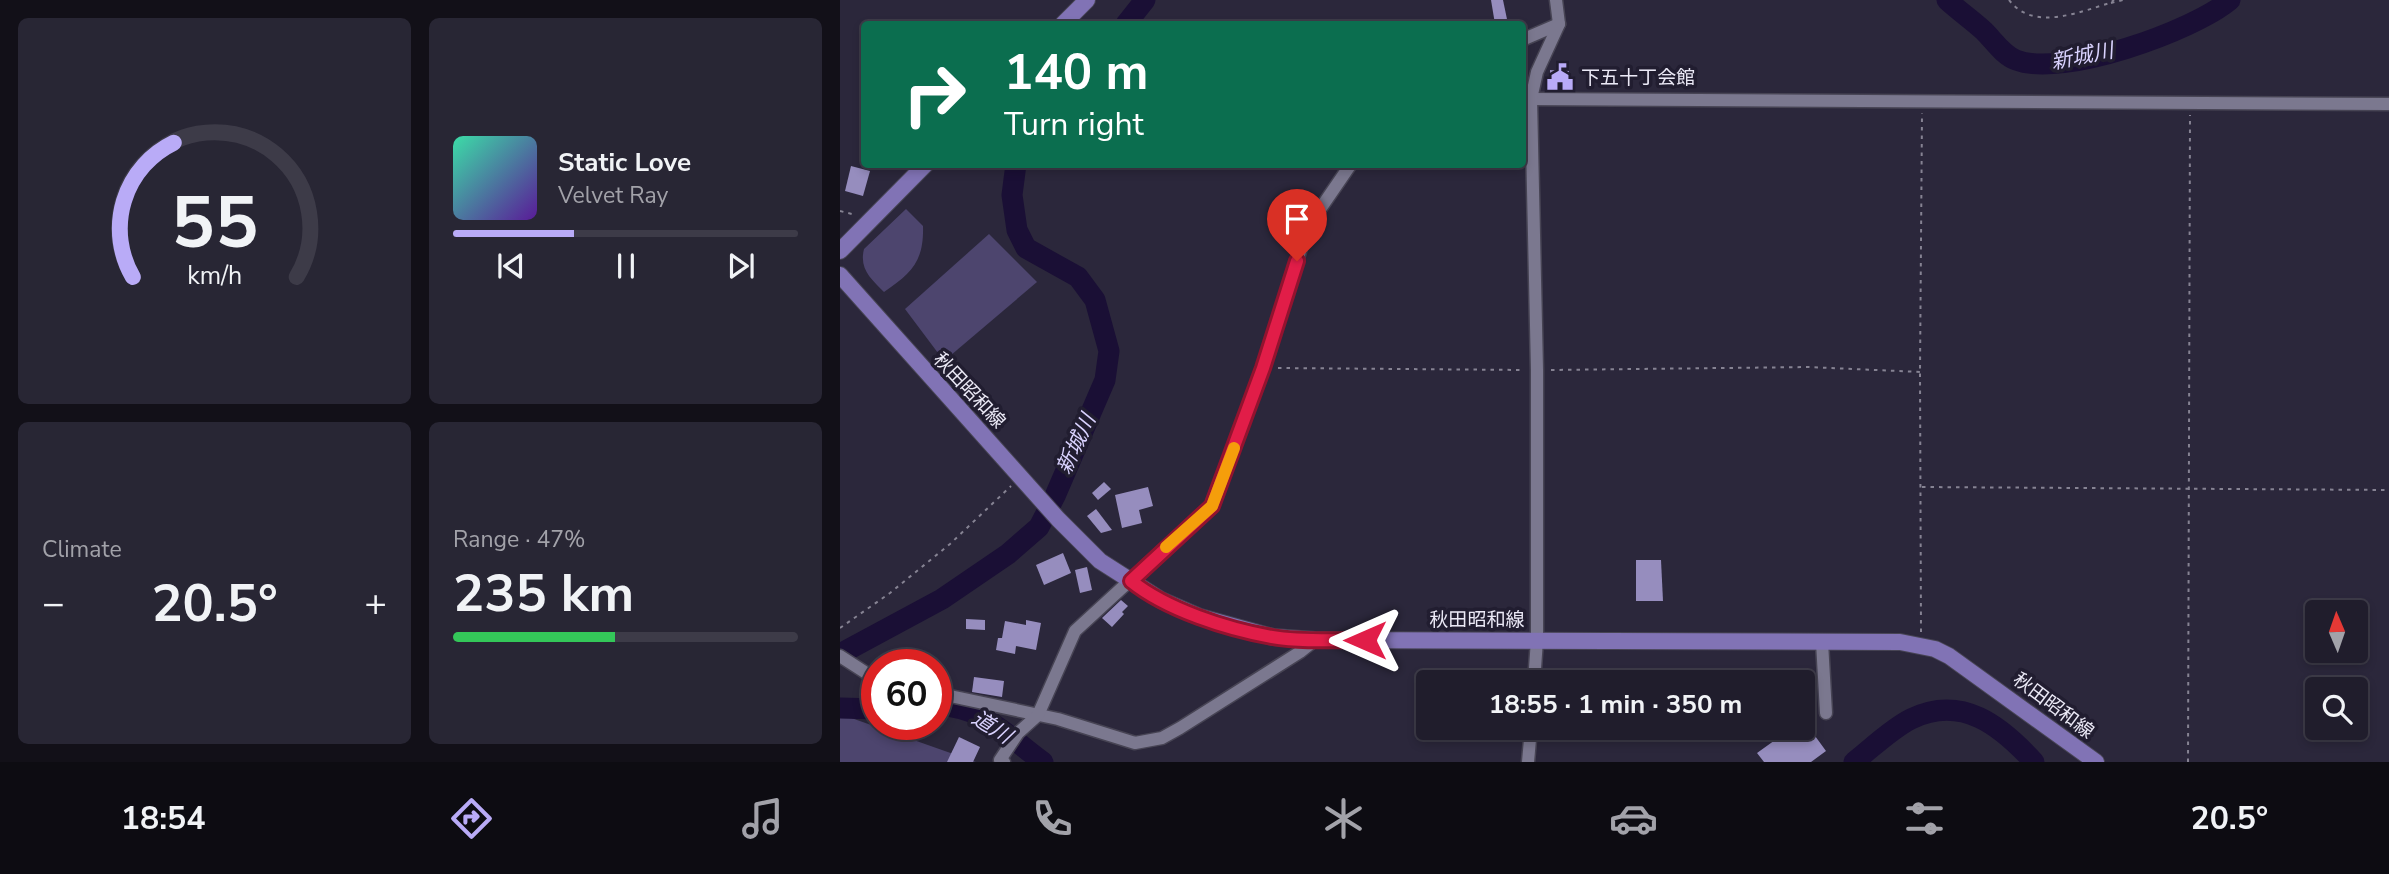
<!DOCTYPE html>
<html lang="en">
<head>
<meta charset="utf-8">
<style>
  :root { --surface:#201d2c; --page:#282634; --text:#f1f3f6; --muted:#a2a2a9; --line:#3d3b48; --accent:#b9abf7 }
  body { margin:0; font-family:"Nunito Sans","Noto Sans JP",sans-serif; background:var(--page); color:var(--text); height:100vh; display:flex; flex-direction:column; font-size:26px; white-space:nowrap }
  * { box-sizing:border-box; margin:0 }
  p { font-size:23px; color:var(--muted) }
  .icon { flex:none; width:38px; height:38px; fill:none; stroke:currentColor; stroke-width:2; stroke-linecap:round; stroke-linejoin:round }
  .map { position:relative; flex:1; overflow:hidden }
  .side { display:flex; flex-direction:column; gap:18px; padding:18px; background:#121018; width:840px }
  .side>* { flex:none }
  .guide { position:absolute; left:21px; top:21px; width:665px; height:147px; border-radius:7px; box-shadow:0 4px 10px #0003,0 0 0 2px var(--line); background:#0b6e4f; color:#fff; overflow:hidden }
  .needle { width:46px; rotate:358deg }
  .fabs { position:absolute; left:1465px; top:600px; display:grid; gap:14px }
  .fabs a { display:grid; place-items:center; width:63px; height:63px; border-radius:7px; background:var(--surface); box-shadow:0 4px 10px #0003,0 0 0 2px var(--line); font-size:35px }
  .speed { position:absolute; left:21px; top:649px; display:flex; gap:14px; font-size:35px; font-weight:700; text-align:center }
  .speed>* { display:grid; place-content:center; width:91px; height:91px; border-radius:50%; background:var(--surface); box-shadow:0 4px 10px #0003,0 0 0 2px var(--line); line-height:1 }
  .speed .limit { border:10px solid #d22; background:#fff; color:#111 }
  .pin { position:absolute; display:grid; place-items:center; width:60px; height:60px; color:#fff; margin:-72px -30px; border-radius:50% 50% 50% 0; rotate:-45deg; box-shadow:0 0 7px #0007 }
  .pin .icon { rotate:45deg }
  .me { position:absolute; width:77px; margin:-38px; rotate:270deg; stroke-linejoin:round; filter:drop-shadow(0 0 5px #0008) }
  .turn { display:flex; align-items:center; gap:24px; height:147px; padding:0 28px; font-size:32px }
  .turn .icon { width:91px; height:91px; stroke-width:2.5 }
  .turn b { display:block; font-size:49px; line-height:60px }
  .big { font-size:52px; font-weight:700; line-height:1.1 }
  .side .tile { flex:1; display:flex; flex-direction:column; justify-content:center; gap:10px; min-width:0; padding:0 24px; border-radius:10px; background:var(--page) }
  .side .dial { align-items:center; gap:0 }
  .dial svg { height:182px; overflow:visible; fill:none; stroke:var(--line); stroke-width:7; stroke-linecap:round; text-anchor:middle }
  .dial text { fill:var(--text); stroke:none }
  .song { display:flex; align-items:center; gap:21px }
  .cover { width:84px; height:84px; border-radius:10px; background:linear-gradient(135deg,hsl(160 70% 55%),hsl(270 70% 35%)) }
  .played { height:7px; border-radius:4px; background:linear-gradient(90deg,var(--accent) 35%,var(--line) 35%) }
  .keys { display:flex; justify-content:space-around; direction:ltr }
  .heat { display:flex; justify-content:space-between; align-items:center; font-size:38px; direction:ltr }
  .charge { height:10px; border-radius:5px; background:linear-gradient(90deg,#34c759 47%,var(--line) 0) }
  .side .tiles { flex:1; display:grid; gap:18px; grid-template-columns:repeat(2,1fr) }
  .trip { position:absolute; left:576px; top:670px; width:399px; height:70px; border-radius:7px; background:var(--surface); box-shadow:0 4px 10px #0003,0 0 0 2px var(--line); font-weight:700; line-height:70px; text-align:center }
  .tabs { display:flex; height:112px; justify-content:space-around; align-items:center; background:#0d0c12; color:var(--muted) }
  .tabs .icon { width:49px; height:49px }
  .tabs .active { color:var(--accent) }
  .tabs b { font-size:32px; color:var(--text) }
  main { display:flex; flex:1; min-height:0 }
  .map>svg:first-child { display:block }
  .green { fill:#4d456e }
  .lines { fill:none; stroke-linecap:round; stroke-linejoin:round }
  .river { stroke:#1a0f35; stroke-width:21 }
  .building { fill:#968dbe }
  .minor-casing { stroke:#474454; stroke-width:15 }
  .major-casing { stroke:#474454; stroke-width:18 }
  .path { stroke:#868393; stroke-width:2; stroke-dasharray:3.5 5; stroke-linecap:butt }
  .minor { stroke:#7b788f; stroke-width:12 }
  .major { stroke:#8173b5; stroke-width:16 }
  .route-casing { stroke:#92132f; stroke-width:18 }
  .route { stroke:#e11d48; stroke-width:12 }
  .slow { stroke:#f59e0b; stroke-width:12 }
  .labels { text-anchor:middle; stroke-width:7; stroke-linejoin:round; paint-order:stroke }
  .poi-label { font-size:19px; fill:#ebe9f6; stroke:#211d30; text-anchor:start }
  .street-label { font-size:19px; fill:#ebe9f6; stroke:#211d30 }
  .water-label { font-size:21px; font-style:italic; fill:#d9d2fe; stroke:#211d30 }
</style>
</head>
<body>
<main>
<section class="side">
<div class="tiles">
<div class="tile dial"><svg viewBox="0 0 100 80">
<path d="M14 69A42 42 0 1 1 86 69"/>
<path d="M14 69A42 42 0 0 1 32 10" stroke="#b9abf7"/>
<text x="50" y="56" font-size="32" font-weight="700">55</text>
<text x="50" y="72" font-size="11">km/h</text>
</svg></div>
<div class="tile">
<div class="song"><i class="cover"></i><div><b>Static Love</b><p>Velvet Ray</p></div></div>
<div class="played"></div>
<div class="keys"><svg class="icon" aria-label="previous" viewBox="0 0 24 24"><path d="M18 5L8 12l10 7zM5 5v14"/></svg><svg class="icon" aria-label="pause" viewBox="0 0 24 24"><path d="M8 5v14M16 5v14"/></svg><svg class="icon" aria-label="next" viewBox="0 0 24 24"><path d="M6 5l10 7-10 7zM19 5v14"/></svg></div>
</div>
<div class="tile"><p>Climate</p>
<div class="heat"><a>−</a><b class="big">20.5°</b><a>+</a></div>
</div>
<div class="tile"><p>Range · 47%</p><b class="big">235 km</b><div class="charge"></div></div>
</div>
</section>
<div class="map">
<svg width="1549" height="762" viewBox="0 0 1549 762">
  <rect width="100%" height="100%" fill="#2b273b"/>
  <g class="green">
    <path d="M66 209 83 226C84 261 72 273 44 292 31 279 19 269 24 249Z"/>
    <polygon points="149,234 197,282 104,361 65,309"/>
    <polygon points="0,714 136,762 0,762"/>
  </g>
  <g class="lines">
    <g class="river">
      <path d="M1107 0C1119 11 1132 20 1144 31 1154 41 1163 55 1176 60 1222 78 1353 31 1390 0"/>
      <polyline points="286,24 305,0"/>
      <polyline points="0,654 102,599 168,554 199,527 215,496 265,380 269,351 255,300 238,277 186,248 177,230 172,195 176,164"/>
      <path d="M96 706C142 704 169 738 203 762"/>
      <polyline points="0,708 37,709"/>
      <path d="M1014 762C1032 748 1051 729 1071 719 1122 694 1161 726 1194 762"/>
    </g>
  </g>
  <g class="building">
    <polygon points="651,0 663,0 668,24 655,24"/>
    <polygon points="710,70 729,71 729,90 710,90"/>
    <polygon points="11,166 30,171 23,196 5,191"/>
    <polygon points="264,482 271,489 258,500 252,493"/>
    <polygon points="308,487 313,506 299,510 302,523 282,528 275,495"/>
    <polygon points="256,509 272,530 261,533 247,516"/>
    <polygon points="223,553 231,573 204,585 196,565"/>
    <polygon points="796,560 821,560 823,601 796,601"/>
    <polygon points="247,567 252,590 240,593 235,570"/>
    <polygon points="281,600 288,606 282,612 284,614 272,627 262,618"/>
    <polygon points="126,619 145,620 145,630 126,629"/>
    <polygon points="186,620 201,623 196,650 176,646 175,654 156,650 158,638 162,638 165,621 186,625"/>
    <polygon points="134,677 164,681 162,697 132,692"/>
    <polygon points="962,718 986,751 971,762 924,762 917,753 952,728 962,728"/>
    <polygon points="119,737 140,747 133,762 107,762"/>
  </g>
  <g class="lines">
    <defs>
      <g id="minor">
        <polyline points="682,40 719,24"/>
        <polyline points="691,99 1549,104"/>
        <polyline points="982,642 986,713"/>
        <polyline points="0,656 37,680"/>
        <polyline points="694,682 697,640 697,370 691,99 697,72 719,24 716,0"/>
        <polyline points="96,693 218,719 295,743 322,738 340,728 460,652 475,640"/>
        <polyline points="164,762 160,760 178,733 198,715 235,631 371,506 423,368 463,242 474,218 511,164"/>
        <polyline points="688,762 691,728"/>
      </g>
      <g id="major">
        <polyline points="223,24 247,0"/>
        <polyline points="0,251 86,164"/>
        <polyline points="0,275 218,519 260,561 321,600 360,617 433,637 475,640 1060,642 1095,649 1109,656 1256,762"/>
      </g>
    </defs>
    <use href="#minor" class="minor-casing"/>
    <use href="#major" class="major-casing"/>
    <g class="path">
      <path d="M1169 0C1193 32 1239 12 1270 3L1274 0"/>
      <polyline points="1271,3 1283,0"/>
      <polyline points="0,211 16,215"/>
      <polyline points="438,368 684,370"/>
      <polyline points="711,370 969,367 1080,372"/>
      <polyline points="1082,487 1549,490"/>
      <polyline points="0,628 50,593 110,544 171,486"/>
      <polyline points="1081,632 1080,372 1082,113"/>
      <polyline points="1348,762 1350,115"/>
    </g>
    <use href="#minor" class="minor"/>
    <use href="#major" class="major"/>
  </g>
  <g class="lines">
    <defs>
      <path id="route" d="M457 261 423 368 372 506 291 581C327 610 387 629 432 637 462 642 495 640 525 640"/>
    </defs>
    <use href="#route" class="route-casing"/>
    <use href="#route" class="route"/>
    <polyline class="slow" points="326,547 372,506 394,448"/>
  </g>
  <defs>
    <symbol id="civic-bare" viewBox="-9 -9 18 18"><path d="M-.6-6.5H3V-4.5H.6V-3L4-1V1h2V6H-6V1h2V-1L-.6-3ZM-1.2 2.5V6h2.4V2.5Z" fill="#b9abf7" stroke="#211d30" stroke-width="2.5" paint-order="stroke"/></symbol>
  </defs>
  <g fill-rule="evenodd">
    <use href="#civic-bare" x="701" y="58" width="38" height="38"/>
  </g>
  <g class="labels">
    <g class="poi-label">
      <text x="741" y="84">下五十丁会館</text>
    </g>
    <g class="street-label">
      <text transform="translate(130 390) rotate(47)" y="7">秋田昭和線</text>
      <text x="637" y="626">秋田昭和線</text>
      <text transform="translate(1214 705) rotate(37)" y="7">秋田昭和線</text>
    </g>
    <g class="water-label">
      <text transform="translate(1242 56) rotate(-11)" y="7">新城川</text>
      <text transform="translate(236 444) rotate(-65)" y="7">新城川</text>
      <text transform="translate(152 727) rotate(32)" y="7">道川</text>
    </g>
  </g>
</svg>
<div class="fabs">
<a><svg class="needle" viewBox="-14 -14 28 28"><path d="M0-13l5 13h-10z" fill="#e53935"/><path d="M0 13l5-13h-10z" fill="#a2a2a9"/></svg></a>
<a><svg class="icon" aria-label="search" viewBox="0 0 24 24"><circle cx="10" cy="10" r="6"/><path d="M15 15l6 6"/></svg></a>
</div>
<div class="speed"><div class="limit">60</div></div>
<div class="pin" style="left:457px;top:261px;background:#d93025"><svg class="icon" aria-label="arrive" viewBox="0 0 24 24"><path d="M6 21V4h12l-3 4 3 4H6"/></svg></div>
<svg class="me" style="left:525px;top:640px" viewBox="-20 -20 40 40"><path d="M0-17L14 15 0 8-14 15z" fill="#e11d48" stroke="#fff" stroke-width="4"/></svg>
<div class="trip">18:55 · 1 min · 350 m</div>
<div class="guide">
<div class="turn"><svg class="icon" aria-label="right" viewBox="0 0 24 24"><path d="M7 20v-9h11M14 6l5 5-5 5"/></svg><div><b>140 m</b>Turn right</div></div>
</div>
</div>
</main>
<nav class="tabs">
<b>18:54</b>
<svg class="icon active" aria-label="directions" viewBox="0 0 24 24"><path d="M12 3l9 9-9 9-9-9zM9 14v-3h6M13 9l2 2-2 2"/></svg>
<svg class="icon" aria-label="music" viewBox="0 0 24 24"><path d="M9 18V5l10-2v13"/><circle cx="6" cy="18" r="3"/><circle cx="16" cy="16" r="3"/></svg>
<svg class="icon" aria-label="phone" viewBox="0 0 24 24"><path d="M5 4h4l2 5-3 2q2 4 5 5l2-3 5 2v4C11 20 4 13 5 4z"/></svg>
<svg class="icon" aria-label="climate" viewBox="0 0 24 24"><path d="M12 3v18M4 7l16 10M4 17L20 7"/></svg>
<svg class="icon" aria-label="car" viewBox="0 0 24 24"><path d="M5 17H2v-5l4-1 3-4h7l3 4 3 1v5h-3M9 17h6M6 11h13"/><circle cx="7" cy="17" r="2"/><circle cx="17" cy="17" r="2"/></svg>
<svg class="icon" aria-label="filters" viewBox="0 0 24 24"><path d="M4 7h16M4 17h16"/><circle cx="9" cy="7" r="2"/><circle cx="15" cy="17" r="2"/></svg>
<b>20.5°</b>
</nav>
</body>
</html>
